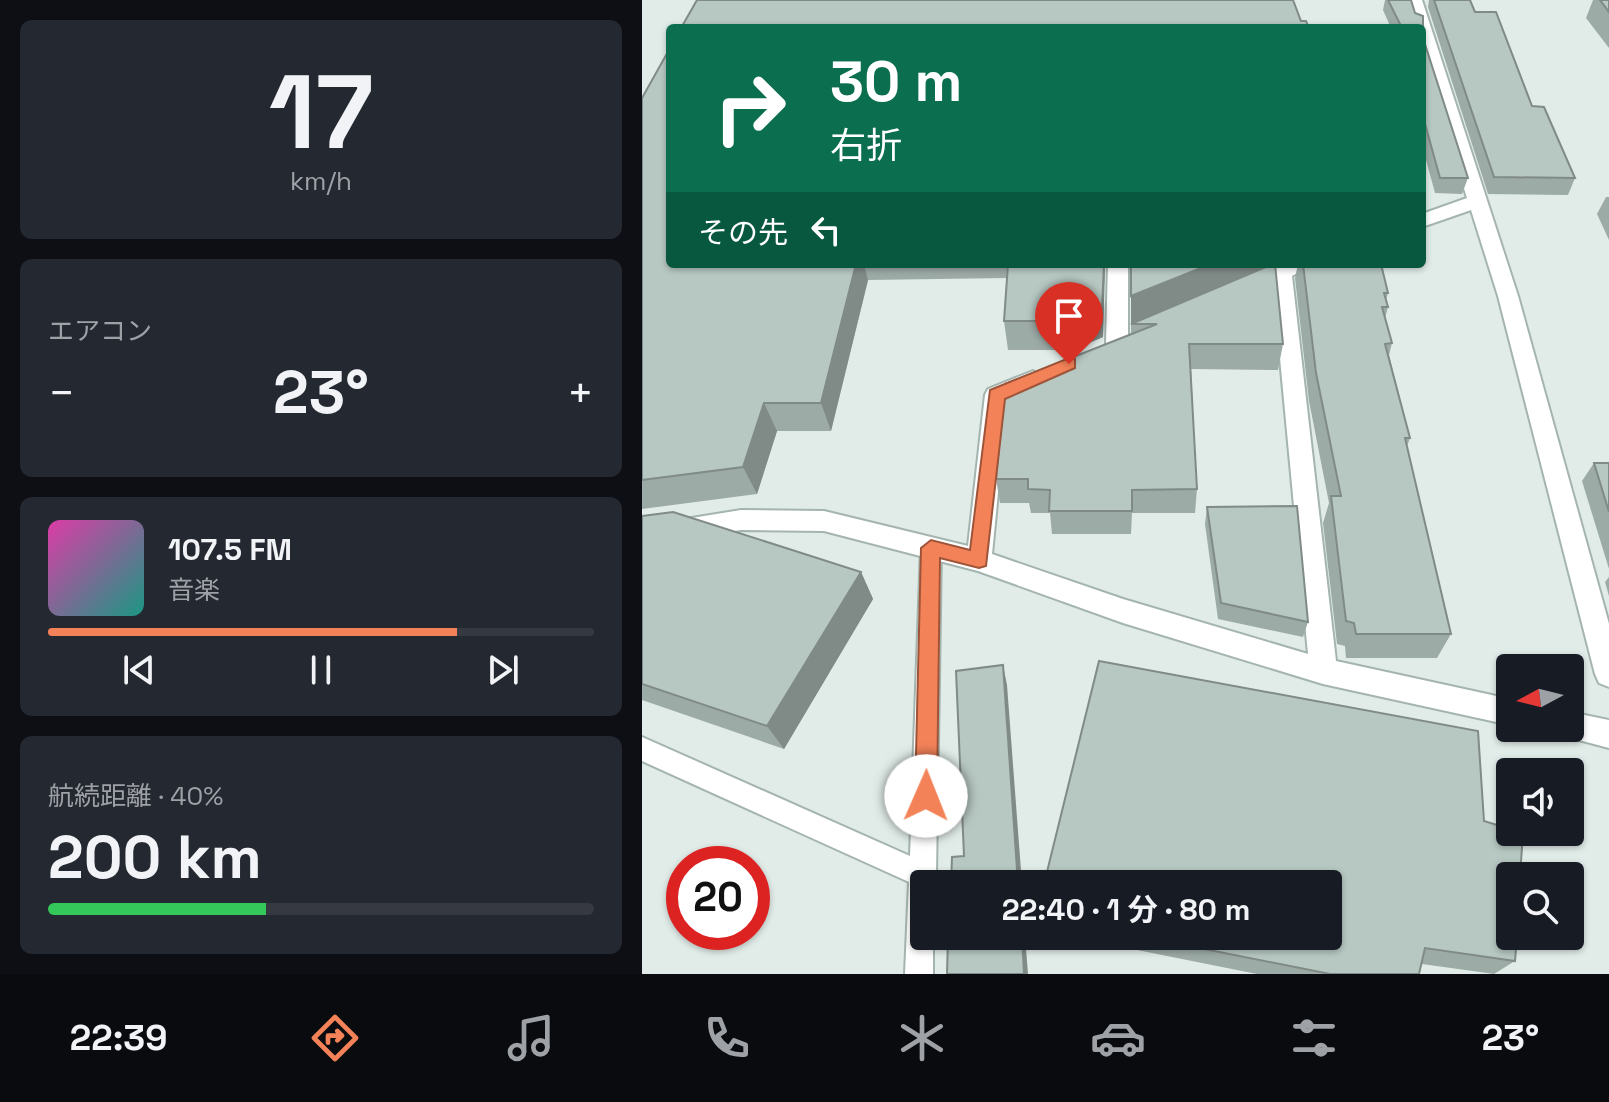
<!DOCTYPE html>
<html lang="ja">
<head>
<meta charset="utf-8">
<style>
  :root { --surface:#171b24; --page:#242831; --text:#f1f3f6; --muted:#9ea1a6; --line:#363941; --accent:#f38258 }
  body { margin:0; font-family:"Space Grotesk","Noto Sans JP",sans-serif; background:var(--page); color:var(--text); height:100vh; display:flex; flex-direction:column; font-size:30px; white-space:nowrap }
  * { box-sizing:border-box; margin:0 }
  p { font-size:26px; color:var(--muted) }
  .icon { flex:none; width:44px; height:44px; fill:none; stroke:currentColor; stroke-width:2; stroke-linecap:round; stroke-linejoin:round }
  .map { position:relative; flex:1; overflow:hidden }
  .side { display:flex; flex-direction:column; gap:20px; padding:20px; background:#0d0f14; width:642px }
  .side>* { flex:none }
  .hud { position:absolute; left:24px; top:24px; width:760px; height:244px; border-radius:8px; box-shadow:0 2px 6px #0004; background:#0b6e4f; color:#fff; overflow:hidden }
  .needle { width:52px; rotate:263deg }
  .buttons { position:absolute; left:854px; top:654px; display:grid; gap:16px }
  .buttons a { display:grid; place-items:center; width:88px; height:88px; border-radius:8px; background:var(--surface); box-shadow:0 2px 6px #0004; font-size:40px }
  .speed { position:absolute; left:24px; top:846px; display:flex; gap:16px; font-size:40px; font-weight:700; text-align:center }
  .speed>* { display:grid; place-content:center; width:104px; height:104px; border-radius:50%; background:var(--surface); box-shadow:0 2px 6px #0004; line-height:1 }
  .speed .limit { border:12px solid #d22; background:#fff; color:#111 }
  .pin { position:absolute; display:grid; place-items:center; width:68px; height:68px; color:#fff; margin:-82px -34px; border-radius:50% 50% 50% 0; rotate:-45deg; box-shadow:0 0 8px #0007 }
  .pin .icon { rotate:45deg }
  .me { position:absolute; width:88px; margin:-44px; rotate:1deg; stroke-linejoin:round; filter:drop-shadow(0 0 6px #0008) }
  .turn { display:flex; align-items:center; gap:28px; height:168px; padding:0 32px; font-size:36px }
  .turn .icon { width:104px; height:104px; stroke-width:2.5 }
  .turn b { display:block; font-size:56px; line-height:68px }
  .then { display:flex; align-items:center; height:76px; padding:0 32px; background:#0003; gap:16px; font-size:30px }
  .big { font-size:60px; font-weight:700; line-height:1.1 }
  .side .widget { flex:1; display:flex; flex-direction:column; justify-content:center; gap:12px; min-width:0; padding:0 28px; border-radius:12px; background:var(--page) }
  .side .dial { align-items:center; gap:0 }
  .dial b { font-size:104px; line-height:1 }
  .song { display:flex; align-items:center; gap:24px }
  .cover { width:96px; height:96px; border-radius:12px; background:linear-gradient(135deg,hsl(320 70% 55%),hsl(170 70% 35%)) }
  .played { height:8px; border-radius:4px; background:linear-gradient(90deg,var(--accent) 75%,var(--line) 75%) }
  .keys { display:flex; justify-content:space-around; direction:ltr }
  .heat { display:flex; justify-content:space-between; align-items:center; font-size:44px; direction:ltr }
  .charge { height:12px; border-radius:6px; background:linear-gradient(90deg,#34c759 40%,var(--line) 0) }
  .trip { position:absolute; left:268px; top:870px; width:432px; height:80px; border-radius:8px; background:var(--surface); box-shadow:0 2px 6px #0004; font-weight:700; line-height:80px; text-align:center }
  .menu { display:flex; height:128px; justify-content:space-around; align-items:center; background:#090b0e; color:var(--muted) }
  .menu .icon { width:56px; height:56px }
  .menu .selected { color:var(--accent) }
  .menu b { font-size:36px; color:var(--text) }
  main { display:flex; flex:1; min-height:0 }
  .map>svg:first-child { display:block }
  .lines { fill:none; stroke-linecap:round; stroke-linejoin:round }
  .service-casing { stroke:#a4b4af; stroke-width:4 }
  .minor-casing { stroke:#a4b4af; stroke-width:4 }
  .service { fill:#fff; fill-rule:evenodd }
  .minor { fill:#fff; fill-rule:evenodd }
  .wall { fill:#9daba6 }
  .shaded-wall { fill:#808b87 }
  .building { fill:#b7c7c1; stroke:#808b87; stroke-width:2 }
  .route { fill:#f38258; stroke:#9e5439; stroke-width:2 }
</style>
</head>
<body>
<main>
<section class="side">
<div class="widget dial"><b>17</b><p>km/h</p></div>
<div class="widget"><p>エアコン</p>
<div class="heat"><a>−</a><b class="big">23°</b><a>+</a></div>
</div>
<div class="widget">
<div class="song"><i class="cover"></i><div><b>107.5 FM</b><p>音楽</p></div></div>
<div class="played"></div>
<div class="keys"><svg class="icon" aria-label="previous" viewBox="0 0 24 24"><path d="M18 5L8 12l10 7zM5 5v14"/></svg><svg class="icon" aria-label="pause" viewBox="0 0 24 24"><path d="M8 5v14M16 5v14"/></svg><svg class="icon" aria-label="next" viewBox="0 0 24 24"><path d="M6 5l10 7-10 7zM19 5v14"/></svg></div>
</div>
<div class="widget"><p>航続距離 · 40%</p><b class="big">200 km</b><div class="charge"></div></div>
</section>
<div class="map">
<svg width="967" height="974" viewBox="0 0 967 974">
  <rect width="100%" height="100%" fill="#e1ece8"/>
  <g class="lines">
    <defs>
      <polygon id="service" points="289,539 296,542 299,548 294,875 292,884 282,884 282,936 291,936 291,974 263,974 267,882 0,761 0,737 268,856 279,548 282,542"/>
      <g id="minor">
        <polygon points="764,0 780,0 876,296 967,624 967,687 957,683 953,674 856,296 829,210 780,227 780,214 825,198 780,53 780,28 772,28"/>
        <polygon points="466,264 486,264 486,343 475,351 464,343"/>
        <polygon points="629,264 671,264 650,276 694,661 868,699 868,725 681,684 481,623 336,571 182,531 99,530 0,546 0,526 99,510 182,511 326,546 343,395 346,389 391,371 402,379 399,385 365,400 350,554 481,599 666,654 631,284 605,294 595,287 598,282 629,269"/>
        <polygon points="928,712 967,720 967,748 918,735 915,728 928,728"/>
      </g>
    </defs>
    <use href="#service" class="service-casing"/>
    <use href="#minor" class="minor-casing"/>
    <use href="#service" class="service"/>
    <use href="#minor" class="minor"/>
  </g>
  <g class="wall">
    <polygon points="743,0 769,0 773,13 781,16 781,38 826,178 820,194 793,193 780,145 780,28 749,28 741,10"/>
    <polygon points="787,0 828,0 833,12 933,178 926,195 846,194 786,7"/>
    <polygon points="951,0 967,0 967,48 944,18"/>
    <polygon points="0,98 28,264 463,264 461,337 430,350 366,350 362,321 365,278 226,280 189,431 135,431 115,494 0,509"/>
    <polygon points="964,197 967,197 967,240 955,214"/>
    <polygon points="489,264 628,265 641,344 636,370 549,369 555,489 553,513 490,513 489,534 410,534 408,513 389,513 387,503 358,503 354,479 489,334"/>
    <polygon points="656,264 739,264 746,293 744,300 746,307 743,318 750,343 747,355 768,438 765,446 809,634 795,658 704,658 703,646 695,644 681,523 687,503 667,401 653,278"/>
    <polygon points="952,463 967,463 967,569 940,481"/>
    <polygon points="565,507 666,622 661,637 576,619 563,524"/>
    <polygon points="0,516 219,572 231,599 142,749 0,700"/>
    <polygon points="967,577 967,596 963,582"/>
    <polygon points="842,821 873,961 852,974 780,964 777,974 615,974 425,936 686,936"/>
  </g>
  <g class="shaded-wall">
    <polygon points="214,264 222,264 226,280 189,431 179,403"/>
    <polygon points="462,264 463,264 461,337 430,350 429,321"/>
    <polygon points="569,264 628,264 627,268 489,324 489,296"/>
    <polygon points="122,403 135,431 115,494 101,467"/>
    <polygon points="219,572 231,599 142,749 125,726"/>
    <polygon points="361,665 365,685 380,884 376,884"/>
    <polygon points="380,936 383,936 386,974 382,974"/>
  </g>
  <g class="building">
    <polygon points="55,0 651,0 659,21 664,21 667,28 39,28"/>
    <polygon points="746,0 769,0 773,13 781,16 781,38 826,178 798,178 780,113 780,28 760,28"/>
    <polygon points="792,0 828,0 833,12 854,12 890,106 902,107 933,178 852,177"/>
    <polygon points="958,0 967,0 967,12"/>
    <polygon points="28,48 28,264 214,264 179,403 122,403 101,467 0,480 0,98"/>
    <polygon points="366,264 462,264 460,308 429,321 362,321"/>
    <polygon points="489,264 569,264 489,296"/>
    <polygon points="631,264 633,264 641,344 547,344 555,489 490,490 490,511 407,511 408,490 386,489 386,479 354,479 363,384 515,324 489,324"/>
    <polygon points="661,264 739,264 746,293 742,293 746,307 740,307 750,343 743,344 768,438 763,438 809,634 714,634 712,623 704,621 689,496 699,496 674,373"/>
    <polygon points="952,463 967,463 967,512"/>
    <polygon points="655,506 666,622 579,603 565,507"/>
    <polygon points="31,512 219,572 125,726 0,684 0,516"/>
    <polygon points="457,661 836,731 842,821 868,829 868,832 881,833 878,876 868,876 868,936 875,936 873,961 783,948 777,974 688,974 497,936 686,936 686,884 402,884"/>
    <polygon points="361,665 376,884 309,884 310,857 322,856 314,671"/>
    <polygon points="306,936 380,936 382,974 305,974"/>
  </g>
  <polygon class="route" points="427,358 433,359 433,368 363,399 344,566 337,568 298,558 295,796 292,804 284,807 276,804 273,796 279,548 289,540 328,550 348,390"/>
</svg>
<div class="buttons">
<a><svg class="needle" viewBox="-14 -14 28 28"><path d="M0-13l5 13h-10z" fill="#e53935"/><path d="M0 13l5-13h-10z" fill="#9ea1a6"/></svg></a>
<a><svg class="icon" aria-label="sound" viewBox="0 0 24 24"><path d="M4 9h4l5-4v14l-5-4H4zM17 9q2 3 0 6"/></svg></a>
<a><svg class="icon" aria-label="search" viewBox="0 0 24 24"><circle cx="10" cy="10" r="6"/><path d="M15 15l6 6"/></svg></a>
</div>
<div class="speed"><div class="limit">20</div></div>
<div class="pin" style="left:427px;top:364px;background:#d93025"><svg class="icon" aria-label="arrive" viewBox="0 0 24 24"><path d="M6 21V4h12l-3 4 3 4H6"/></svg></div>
<svg class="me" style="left:284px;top:796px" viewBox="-20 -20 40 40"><circle r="19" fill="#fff"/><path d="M0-13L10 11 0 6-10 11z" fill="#f38258"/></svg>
<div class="trip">22:40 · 1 分 · 80 m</div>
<div class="hud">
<div class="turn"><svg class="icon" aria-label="right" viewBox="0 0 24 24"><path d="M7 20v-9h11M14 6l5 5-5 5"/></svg><div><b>30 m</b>右折</div></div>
<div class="then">その先<svg class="icon" aria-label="left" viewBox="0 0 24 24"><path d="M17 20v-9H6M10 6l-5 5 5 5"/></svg></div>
</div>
</div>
</main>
<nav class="menu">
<b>22:39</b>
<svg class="icon selected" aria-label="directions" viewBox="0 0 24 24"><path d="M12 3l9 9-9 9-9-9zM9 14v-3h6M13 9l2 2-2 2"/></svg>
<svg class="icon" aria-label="music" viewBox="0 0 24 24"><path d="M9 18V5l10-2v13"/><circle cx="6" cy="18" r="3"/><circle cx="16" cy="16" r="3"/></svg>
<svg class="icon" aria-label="phone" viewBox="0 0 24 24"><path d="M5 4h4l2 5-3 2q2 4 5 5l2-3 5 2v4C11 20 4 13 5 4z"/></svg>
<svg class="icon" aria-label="climate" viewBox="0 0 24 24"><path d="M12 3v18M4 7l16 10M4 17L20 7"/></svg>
<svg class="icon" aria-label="car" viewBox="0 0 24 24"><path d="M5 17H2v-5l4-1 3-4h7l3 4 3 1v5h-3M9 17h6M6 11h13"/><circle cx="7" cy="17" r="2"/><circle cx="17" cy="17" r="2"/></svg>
<svg class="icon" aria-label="filters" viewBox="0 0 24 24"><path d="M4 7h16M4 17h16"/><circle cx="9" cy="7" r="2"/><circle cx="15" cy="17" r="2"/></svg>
<b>23°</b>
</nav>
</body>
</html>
